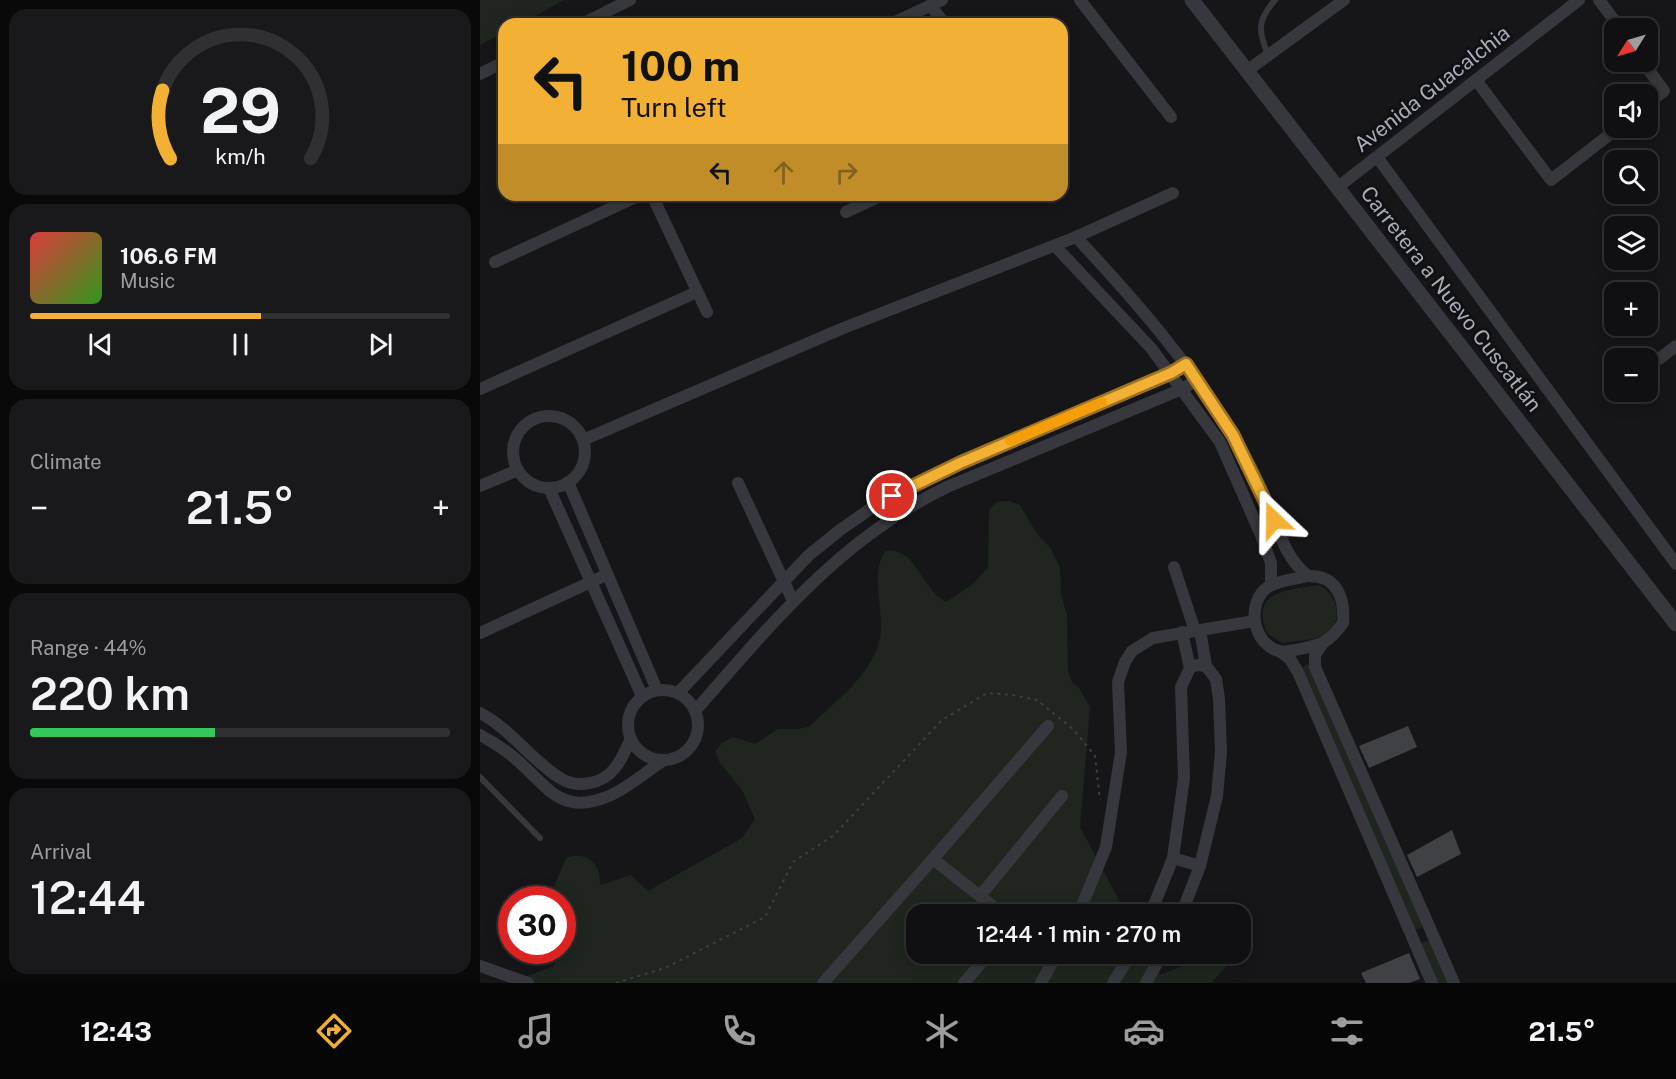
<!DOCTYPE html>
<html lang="en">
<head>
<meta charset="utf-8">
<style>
  :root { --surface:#101012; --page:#19191b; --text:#f1f3f6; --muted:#9c9d9f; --line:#303032; --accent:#f2b134 }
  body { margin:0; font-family:"Public Sans",sans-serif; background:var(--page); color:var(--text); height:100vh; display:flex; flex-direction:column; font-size:22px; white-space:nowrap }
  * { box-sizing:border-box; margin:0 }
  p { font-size:20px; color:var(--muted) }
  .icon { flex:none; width:33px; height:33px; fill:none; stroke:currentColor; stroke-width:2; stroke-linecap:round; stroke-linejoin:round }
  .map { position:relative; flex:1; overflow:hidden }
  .drawer { display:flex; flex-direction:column; gap:9px; padding:9px; background:#09090a; width:480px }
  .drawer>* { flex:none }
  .banner { position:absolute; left:18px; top:18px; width:570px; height:183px; border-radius:18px; box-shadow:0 3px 15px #0003,0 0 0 2px var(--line); background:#f2b134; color:#111; overflow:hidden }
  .needle { width:39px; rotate:233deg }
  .tools { position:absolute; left:1124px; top:18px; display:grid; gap:12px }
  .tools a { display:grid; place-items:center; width:54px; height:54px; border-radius:12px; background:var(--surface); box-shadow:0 3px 15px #0003,0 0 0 2px var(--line); font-size:30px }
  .speed { position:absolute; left:18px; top:886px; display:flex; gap:12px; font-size:30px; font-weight:700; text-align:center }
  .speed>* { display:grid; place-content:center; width:78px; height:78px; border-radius:50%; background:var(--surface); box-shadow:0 3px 15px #0003,0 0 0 2px var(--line); line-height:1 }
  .speed .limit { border:9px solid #d22; background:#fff; color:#111 }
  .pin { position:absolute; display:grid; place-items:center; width:51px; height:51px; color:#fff; margin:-26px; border:3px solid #fff; border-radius:50%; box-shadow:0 2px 6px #0007 }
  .me { position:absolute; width:66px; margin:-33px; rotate:337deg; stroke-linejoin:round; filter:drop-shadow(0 0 4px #0008) }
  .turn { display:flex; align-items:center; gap:21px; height:126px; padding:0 24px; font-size:27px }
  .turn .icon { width:78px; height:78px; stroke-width:2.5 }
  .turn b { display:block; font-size:42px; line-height:51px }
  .lanes { display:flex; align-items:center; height:57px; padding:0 24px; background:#0003; justify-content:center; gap:30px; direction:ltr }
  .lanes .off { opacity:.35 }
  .big { font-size:45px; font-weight:600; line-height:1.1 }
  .drawer .card { flex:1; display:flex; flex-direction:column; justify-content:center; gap:9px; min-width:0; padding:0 21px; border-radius:18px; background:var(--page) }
  .drawer .dial { align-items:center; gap:0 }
  .dial svg { height:156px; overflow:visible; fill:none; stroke:var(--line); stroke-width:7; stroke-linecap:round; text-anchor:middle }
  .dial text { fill:var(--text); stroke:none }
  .song { display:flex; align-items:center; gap:18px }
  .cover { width:72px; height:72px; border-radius:9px; background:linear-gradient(135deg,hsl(0 70% 55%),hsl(110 70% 35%)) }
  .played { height:6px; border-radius:3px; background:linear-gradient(90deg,var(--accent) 55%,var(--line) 55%) }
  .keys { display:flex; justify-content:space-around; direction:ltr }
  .heat { display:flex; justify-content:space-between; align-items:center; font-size:33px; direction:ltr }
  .charge { height:9px; border-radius:4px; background:linear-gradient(90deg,#34c759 44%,var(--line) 0) }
  .trip { position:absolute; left:426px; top:904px; width:345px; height:60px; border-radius:18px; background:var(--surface); box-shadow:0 3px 15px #0003,0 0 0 2px var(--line); font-weight:600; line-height:60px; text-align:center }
  .tabs { display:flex; height:96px; justify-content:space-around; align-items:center; background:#060607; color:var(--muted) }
  .tabs .icon { width:42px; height:42px }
  .tabs .on { color:var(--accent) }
  .tabs b { font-size:27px; color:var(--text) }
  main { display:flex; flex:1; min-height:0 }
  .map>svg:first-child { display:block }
  .green { fill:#1e261f }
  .building { fill:#404145 }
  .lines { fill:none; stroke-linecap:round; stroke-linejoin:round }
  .path { stroke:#3d3f44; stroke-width:2; stroke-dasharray:3 4.5; stroke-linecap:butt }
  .service { stroke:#37383d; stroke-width:6 }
  .minor { stroke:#37383d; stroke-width:12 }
  .tertiary { stroke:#37383d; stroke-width:15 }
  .route-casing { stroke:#9d7322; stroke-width:15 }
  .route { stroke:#f2b134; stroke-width:10 }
  .slow { stroke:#f59e0b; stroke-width:10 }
  .labels { text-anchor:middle; stroke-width:6; stroke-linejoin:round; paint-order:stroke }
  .street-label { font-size:21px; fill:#a8adb8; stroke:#111113 }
</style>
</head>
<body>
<main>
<section class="drawer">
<div class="card dial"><svg viewBox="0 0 100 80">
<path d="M14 69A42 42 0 1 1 86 69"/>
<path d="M14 69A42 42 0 0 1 10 34" stroke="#f2b134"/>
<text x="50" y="56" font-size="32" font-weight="700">29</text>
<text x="50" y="72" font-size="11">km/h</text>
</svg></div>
<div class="card">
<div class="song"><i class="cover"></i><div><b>106.6 FM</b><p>Music</p></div></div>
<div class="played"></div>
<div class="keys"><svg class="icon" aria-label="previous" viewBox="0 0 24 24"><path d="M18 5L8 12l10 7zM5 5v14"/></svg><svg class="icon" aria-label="pause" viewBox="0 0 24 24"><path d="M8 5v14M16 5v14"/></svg><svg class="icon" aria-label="next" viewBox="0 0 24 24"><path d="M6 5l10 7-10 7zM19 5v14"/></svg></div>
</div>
<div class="card"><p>Climate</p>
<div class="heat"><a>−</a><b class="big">21.5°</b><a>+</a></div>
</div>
<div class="card"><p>Range · 44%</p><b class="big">220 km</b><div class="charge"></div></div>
<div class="card"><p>Arrival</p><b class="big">12:44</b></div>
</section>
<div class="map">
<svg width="1196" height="983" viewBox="0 0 1196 983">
  <rect width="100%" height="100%" fill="#161618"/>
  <g class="green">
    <polygon points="0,0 84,0 40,24 24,24 24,32 0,45"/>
    <path d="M529 501 540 505 556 532 571 549 580 568 581 594 587 615 588 671 592 682 600 689 610 707 600 827 647 915H436V954H668L680 975 731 954H758L731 983H29L74 966 77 951H82V900H68L86 858C107 851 121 863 120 885L151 875 168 891 262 838 275 819 262 790 240 763 235 752 242 743 253 737 275 744 298 729H319L330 726C357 699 400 670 401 628 402 602 391 573 405 551 436 546 441 589 466 602L493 584 508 567 509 510 517 502Z"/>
    <path d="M839 585C860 596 865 626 840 637 829 641 814 641 802 643L787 633C769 590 809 590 839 585Z"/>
    <polygon points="826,664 829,665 943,927 935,930 823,668"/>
    <polygon points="949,940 968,983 958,983 941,943"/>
  </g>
  <g class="building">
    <polygon points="928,726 937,747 889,768 879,746"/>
    <polygon points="972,830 981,854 937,877 927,855"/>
    <polygon points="929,953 940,979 929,983 886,983 881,973"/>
  </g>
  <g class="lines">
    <polyline class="path" points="136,983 185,968 285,917 313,862 354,835 462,720 507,693 533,695 557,700 593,729 615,756 620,800"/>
    <g class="service">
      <path d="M788 55C778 30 777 21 795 0"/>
      <polyline points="0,777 60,838"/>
    </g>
    <g class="minor">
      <polyline points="600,0 691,117"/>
      <polyline points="1119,0 1140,28"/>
      <polyline points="450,5 465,24"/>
      <polyline points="102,24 150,0"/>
      <polyline points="411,24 462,0"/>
      <polyline points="1163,62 1184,91 1167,104"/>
      <polyline points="768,70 864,0"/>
      <polyline points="0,74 24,62"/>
      <polyline points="996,80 1071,180 1138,128"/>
      <polyline points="897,157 1196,564"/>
      <polyline points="858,187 1099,0"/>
      <polyline points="172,195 227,312"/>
      <polyline points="366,212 402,195"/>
      <path d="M596 237C654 299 708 361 752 433 766 456 779 482 789 506 800 533 805 558 828 576"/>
      <polyline points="575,246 671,348 740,442 781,535 791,563 791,585"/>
      <polyline points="15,262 160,195"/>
      <polyline points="1179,359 1196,346"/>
      <polyline points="0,389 217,292"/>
      <circle cx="69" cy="452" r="36"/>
      <polyline points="103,440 361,329 596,237 693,193"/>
      <polyline points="88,482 177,690"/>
      <polyline points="258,483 313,601"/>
      <polyline points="0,486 38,470"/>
      <polyline points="69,488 162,696"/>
      <polyline points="694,567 715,631"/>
      <path d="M828 576C857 575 865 598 863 623 858 630 851 638 844 642 837 646 805 653 799 651 772 644 766 602 788 587 799 580 816 579 828 576Z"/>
      <polyline points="702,632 710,668"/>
      <polyline points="0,633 126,575"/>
      <polyline points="843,643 835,655 835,667 974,983"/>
      <polyline points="801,652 810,659 818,672 952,983"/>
      <circle cx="183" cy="725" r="35"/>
      <polyline points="198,693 329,555 360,530 393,507 460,472 691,373 706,364"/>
      <path d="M215 711C292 623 360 539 467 487L702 389 717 380"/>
      <path d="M0 713C31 729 52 761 80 778 97 789 123 784 135 768 142 760 146 748 151 739"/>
      <path d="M0 735C13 742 27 751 38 761 69 788 81 816 129 796 148 788 167 771 184 760"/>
      <polyline points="693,858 720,866"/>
      <polyline points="453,859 568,726"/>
      <polyline points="500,896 582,796"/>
      <polyline points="598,915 626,847 641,752 638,682 645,662 652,651 673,638 774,621"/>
      <polyline points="670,915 693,858 704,778 701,687 710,668 717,665 726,666"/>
      <polyline points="701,915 720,866 737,796 741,752 739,699 736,679 726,666 720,630"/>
      <polyline points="0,966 48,983"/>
      <polyline points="343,983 453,859 524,915"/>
      <polyline points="484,983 509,954"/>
      <polyline points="561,983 577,954"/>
      <polyline points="633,983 651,954"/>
      <polyline points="666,983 682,954"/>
    </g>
    <polyline class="tertiary" points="712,0 1196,624"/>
  </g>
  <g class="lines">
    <defs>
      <polyline id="route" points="412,496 480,463 691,373 706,364 753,435 794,520"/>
    </defs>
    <use href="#route" class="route-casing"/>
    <use href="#route" class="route"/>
    <polyline class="slow" points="530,441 622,402"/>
  </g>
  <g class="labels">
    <g class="street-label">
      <text transform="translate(952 89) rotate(-38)" y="7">Avenida Guacalchia</text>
      <text transform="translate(971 299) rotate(52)" y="7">Carretera a Nuevo Cuscatlán</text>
    </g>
  </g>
</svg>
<div class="tools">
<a><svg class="needle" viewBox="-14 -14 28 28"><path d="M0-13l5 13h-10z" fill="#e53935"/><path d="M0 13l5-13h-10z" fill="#9c9d9f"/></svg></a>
<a><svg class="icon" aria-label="sound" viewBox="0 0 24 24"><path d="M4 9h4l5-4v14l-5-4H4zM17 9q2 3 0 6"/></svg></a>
<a><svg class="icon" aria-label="search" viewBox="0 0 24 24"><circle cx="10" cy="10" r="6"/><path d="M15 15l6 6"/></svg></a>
<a><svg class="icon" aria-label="layers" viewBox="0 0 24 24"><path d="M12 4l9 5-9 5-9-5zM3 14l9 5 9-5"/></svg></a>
<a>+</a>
<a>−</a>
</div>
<div class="speed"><div class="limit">30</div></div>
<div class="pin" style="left:412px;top:496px;background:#d93025"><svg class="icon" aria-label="arrive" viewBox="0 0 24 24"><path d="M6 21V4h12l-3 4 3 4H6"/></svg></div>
<svg class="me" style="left:794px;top:520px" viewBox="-20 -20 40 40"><path d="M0-17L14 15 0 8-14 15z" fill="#f2b134" stroke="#fff" stroke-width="4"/></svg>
<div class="trip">12:44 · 1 min · 270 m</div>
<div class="banner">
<div class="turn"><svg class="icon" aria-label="left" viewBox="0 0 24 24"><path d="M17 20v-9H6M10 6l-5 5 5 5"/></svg><div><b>100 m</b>Turn left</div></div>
<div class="lanes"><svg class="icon" aria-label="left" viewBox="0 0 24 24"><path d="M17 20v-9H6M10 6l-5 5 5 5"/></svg><svg class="icon off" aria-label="ahead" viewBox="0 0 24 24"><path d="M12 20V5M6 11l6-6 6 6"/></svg><svg class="icon off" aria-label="right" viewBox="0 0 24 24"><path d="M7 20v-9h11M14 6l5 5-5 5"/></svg></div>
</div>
</div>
</main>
<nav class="tabs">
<b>12:43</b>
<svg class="icon on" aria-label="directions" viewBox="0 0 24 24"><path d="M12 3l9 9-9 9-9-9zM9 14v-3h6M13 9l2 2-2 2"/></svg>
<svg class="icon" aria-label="music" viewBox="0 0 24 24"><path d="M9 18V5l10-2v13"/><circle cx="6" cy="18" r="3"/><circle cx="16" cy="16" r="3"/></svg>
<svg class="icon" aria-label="phone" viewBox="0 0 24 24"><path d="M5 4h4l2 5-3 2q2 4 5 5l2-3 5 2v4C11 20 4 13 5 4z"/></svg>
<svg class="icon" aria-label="climate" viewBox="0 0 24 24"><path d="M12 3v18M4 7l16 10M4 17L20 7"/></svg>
<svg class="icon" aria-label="car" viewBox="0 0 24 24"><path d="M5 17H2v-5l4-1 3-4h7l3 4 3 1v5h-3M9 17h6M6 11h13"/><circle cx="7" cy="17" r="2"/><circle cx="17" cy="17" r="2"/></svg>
<svg class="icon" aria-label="filters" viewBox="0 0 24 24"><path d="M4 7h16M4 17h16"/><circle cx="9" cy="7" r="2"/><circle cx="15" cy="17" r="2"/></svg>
<b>21.5°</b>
</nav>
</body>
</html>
